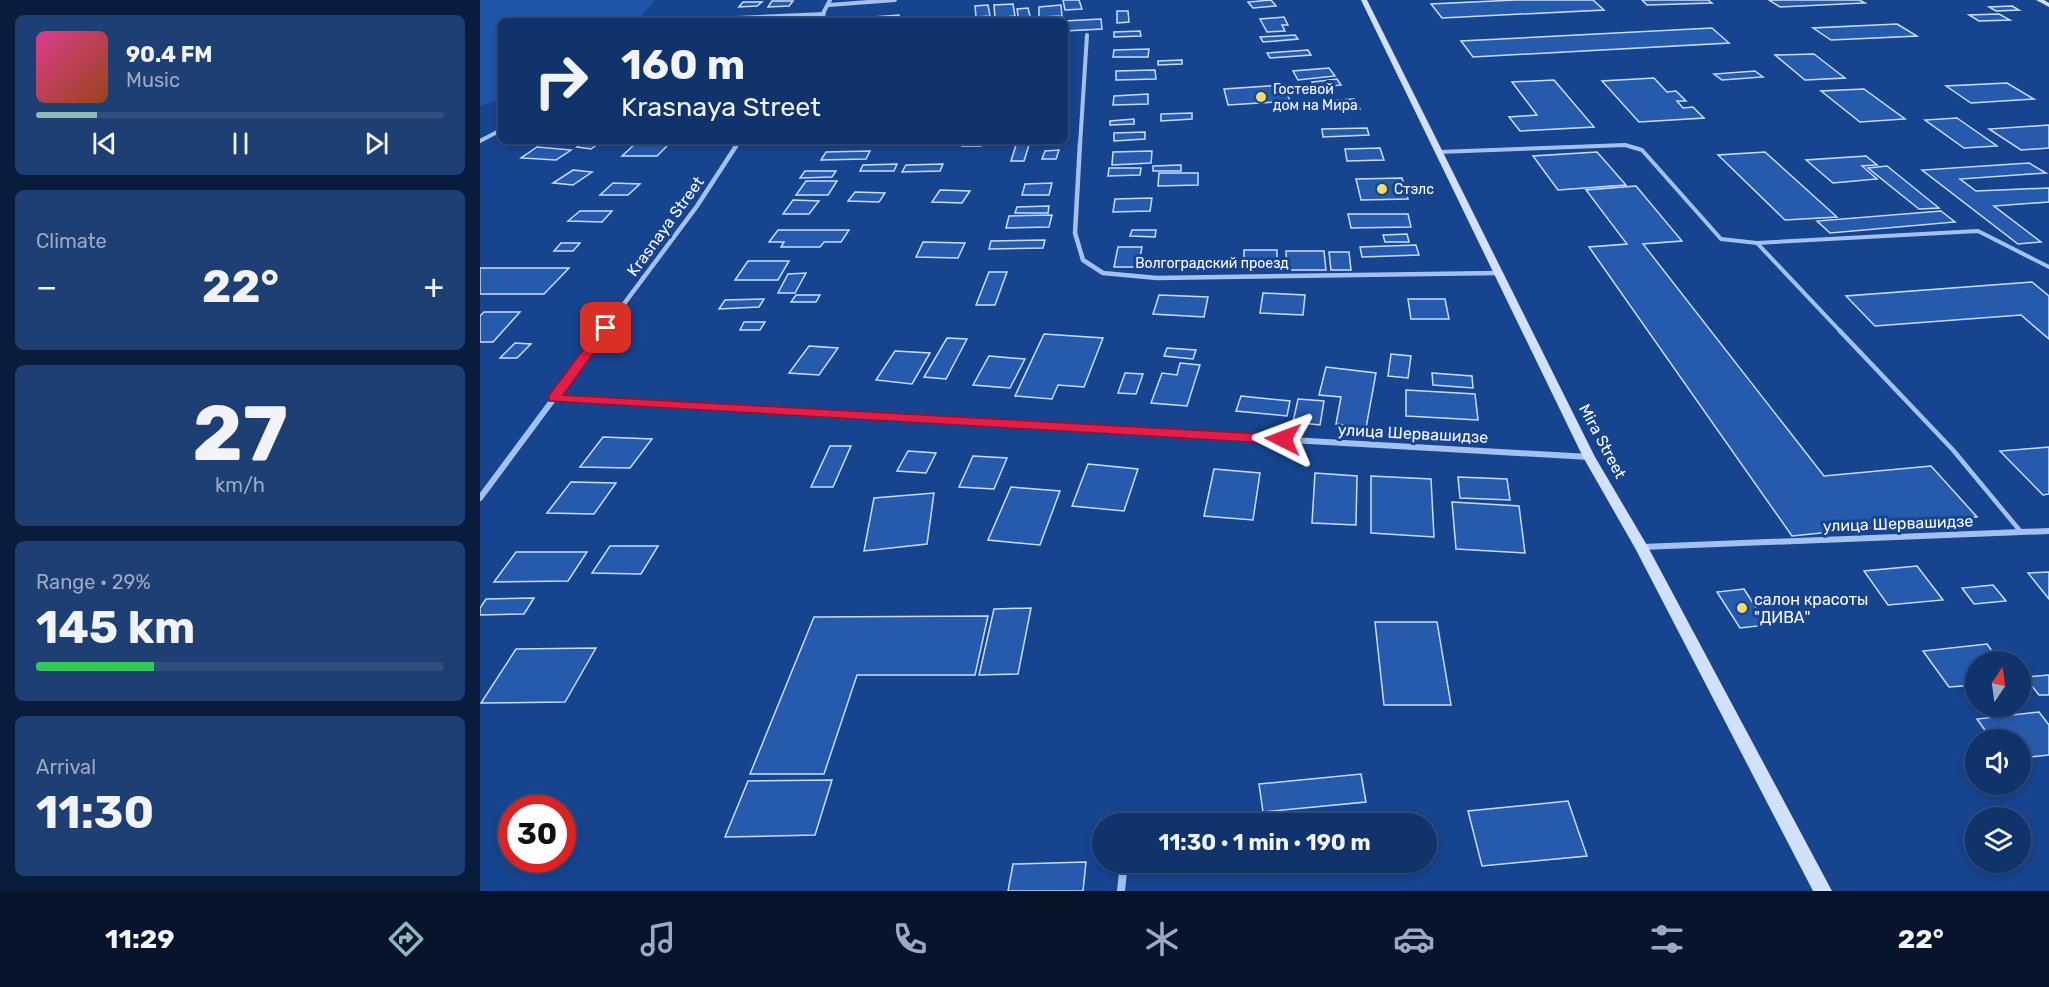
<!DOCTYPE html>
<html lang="en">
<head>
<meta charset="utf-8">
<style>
  :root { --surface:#11336b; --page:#1e3f73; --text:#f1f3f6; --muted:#9caac1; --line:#304e7e; --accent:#8bbbb9 }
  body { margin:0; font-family:Rubik,sans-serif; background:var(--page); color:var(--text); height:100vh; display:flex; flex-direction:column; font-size:22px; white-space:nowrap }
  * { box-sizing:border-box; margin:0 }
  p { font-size:20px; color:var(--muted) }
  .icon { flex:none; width:33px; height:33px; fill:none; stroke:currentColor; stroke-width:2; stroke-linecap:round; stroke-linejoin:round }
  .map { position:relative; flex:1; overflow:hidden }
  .drawer { display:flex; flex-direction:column; gap:15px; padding:15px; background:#091c3b; width:480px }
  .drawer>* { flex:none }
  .hud { position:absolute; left:18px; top:18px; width:570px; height:126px; border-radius:9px; box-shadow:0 3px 9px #0003,0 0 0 2px var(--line); background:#11336b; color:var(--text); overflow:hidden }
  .needle { width:39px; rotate:13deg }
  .fabs { position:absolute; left:1485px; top:651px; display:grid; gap:12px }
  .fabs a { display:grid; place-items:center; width:66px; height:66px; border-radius:50%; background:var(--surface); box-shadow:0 3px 9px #0003,0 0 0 2px var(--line); font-size:30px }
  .speed { position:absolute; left:18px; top:795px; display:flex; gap:12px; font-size:30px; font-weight:700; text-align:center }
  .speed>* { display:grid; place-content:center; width:78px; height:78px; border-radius:50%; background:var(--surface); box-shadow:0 3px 9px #0003,0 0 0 2px var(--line); line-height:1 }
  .speed .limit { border:9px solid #d22; background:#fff; color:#111 }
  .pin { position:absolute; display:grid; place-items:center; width:51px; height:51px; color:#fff; margin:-26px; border-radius:12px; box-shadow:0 3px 9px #0006 }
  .me { position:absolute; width:66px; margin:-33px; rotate:273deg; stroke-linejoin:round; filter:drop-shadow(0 0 4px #0008) }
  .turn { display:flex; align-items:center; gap:21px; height:126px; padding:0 24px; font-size:27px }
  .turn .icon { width:78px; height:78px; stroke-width:2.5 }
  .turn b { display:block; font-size:42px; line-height:51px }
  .big { font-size:45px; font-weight:700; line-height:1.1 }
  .drawer .widget { flex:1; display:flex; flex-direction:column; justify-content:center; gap:9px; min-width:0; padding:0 21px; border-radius:9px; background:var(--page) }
  .drawer .dial { align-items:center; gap:0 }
  .dial b { font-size:78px; line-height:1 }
  .song { display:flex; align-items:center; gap:18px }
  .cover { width:72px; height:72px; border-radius:9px; background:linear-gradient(135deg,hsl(330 70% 55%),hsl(20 70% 35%)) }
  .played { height:6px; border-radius:3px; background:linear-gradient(90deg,var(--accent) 15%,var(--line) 15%) }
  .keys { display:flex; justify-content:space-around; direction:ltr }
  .heat { display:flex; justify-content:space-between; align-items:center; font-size:33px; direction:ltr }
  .charge { height:9px; border-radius:4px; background:linear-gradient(90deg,#34c759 29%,var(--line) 0) }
  .trip { position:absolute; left:612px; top:813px; width:345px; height:60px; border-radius:30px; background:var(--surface); box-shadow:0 3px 9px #0003,0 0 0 2px var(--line); font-weight:700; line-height:60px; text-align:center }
  .tabs { display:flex; height:96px; justify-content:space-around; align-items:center; background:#07142b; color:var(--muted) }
  .tabs .icon { width:42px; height:42px }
  .tabs .current { color:var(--accent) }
  .tabs b { font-size:27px; color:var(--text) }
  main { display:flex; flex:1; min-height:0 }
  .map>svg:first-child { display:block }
  .green { fill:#1f55a8 }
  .building { fill:#255aad; stroke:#c9ddfb; stroke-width:1.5 }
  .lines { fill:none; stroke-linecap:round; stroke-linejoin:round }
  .lane-far1 { stroke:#a3c1f0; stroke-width:4 }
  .lane { stroke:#a3c1f0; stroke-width:4.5 }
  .street-far3 { stroke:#a3c1f0; stroke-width:4 }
  .street-far2 { stroke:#a3c1f0; stroke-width:4.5 }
  .street-far1 { stroke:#a3c1f0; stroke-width:6 }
  .street { stroke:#a3c1f0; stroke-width:8 }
  .secondary { fill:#d1e0fb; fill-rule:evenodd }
  .route { fill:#e11d48; stroke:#92132f; stroke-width:1.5 }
  .poi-dot { fill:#ffdb62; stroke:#17448f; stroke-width:2 }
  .labels { text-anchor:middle; stroke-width:6; stroke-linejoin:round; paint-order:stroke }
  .far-poi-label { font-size:14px; fill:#fff; stroke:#17448f; text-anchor:start }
  .far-street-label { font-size:14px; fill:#fff; stroke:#17448f }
  .street-label { font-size:16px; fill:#fff; stroke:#17448f }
  .poi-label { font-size:16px; fill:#fff; stroke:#17448f; text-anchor:start }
</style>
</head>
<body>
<main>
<section class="drawer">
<div class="widget">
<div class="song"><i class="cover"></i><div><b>90.4 FM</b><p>Music</p></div></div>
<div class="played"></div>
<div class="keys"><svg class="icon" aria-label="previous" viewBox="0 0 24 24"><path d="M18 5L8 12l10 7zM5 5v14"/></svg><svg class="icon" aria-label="pause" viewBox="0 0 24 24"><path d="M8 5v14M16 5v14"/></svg><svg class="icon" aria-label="next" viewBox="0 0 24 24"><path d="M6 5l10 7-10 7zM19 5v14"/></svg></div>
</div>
<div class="widget"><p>Climate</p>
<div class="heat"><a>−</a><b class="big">22°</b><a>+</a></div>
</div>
<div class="widget dial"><b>27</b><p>km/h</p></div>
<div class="widget"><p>Range · 29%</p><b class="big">145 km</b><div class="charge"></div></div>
<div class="widget"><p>Arrival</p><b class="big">11:30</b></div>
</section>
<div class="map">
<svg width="1569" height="891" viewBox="0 0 1569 891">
  <rect width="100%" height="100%" fill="#17448f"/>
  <polygon class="green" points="0,0 175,0 157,21 21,21 21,99 0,106"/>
  <g class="building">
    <polygon points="583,0 599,0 602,9 585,10"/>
    <polygon points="791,0 796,6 773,8 768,2"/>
    <polygon points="1035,0 1113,0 1124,10 962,18 951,4"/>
    <polygon points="1162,0 1228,0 1232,3 1167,5"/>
    <polygon points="1289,0 1379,0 1385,3 1300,7"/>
    <polygon points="292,1 313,1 309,6 288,7"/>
    <polygon points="263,2 282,2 277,6 259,7"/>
    <polygon points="533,4 535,16 515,18 514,5"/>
    <polygon points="508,5 510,16 496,17 495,6"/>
    <polygon points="581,5 582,16 559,17 559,7"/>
    <polygon points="1532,6 1539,10 1516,11 1509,7"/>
    <polygon points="548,8 551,20 539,21 537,9"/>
    <polygon points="637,11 648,11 649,22 637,23"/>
    <polygon points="1519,14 1530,20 1499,21 1489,15"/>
    <polygon points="419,15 417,21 392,21 393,17"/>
    <polygon points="804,17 808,25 802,25 805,31 787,32 780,19"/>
    <polygon points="621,19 622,29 585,31 584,21"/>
    <polygon points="1417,24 1437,36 1351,40 1333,28"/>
    <polygon points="1232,28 1249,43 993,57 981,41"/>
    <polygon points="660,31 661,36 634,37 634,32"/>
    <polygon points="815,35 818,39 783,42 780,37"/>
    <polygon points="669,49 668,57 633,57 634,50"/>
    <polygon points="828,50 831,55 790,58 787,53"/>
    <polygon points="1334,54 1365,78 1325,80 1295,55"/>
    <polygon points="702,60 702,64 678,65 678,61"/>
    <polygon points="849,68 855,76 818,80 813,71"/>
    <polygon points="675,70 676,79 636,80 636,71"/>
    <polygon points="1275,71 1283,77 1242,80 1234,74"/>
    <polygon points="1174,78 1187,92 1196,91 1206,101 1197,101 1203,108 1213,107 1224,118 1159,122 1122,81"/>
    <polygon points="857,79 861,85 836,88 832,82"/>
    <polygon points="1074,80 1114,127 1040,131 1029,117 1057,115 1032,82"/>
    <polygon points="1527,83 1554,99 1491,103 1466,86"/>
    <polygon points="804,85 810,101 748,105 744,89"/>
    <polygon points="1384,89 1425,119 1380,122 1341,91"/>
    <polygon points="668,94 668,104 633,105 634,96"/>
    <polygon points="874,99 880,109 852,111 846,101"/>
    <polygon points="712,113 712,119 681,121 681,114"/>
    <polygon points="1477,118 1517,146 1484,148 1445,120"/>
    <polygon points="654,119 654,124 630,125 630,121"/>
    <polygon points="1569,125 1569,148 1541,150 1509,129"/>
    <polygon points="887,128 889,135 843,137 842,129"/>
    <polygon points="665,132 665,139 634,141 634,133"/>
    <polygon points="106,141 122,141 111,149 97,147"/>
    <polygon points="484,141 504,141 501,146 482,146"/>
    <polygon points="155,144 189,144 177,156 142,156"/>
    <polygon points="536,145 549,145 544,161 531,161"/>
    <polygon points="57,147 91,150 76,160 41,158"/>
    <polygon points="900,148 904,160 867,161 865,149"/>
    <polygon points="579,150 576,159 562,159 565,151"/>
    <polygon points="390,151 386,159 341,160 346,152"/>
    <polygon points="672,151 671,163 632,165 633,152"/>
    <polygon points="1117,152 1146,185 1078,190 1053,156"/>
    <polygon points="1285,152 1357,217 1305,220 1238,155"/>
    <polygon points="1386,156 1397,165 1382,166 1397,179 1353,183 1326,160"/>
    <polygon points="1549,163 1566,173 1480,179 1496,191 1569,188 1569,202 1514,206 1561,242 1538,244 1442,170"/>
    <polygon points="417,164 414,171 380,171 383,165"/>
    <polygon points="463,164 460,171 422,172 426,165"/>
    <polygon points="701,165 701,171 673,171 673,166"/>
    <polygon points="1407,166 1459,208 1439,209 1388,168"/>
    <polygon points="629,168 661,168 660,175 628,176"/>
    <polygon points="93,170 112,172 93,185 73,183"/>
    <polygon points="325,171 356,171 352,177 320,178"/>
    <polygon points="679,173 718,173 718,185 678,186"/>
    <polygon points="922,178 928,199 881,200 876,179"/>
    <polygon points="326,181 357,181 348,195 316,195"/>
    <polygon points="133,183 160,184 148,195 120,195"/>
    <polygon points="572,183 569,195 542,195 545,184"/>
    <polygon points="1156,186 1202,241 1163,244 1344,476 1451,466 1497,517 1312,536 1109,247 1147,244 1106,190"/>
    <polygon points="460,190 490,191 482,203 452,202"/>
    <polygon points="375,192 405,193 399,202 368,201"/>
    <polygon points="672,198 670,211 633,212 635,199"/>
    <polygon points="313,200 339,201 329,214 303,214"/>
    <polygon points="569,206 568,213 535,213 537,207"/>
    <polygon points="100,211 132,211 122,222 88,221"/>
    <polygon points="1461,211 1475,222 1350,233 1337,221"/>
    <polygon points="868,214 928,214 931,227 871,228"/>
    <polygon points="572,215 569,227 526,228 529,216"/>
    <polygon points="298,230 369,230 361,242 344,242 340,247 301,247 304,242 289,242"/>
    <polygon points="652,230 676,230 675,237 650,236"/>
    <polygon points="927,234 929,242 905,242 903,235"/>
    <polygon points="565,240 563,248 509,249 511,241"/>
    <polygon points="443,242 485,243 478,258 436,257"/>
    <polygon points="81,243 100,243 93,251 74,251"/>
    <polygon points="936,245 939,255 882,257 880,247"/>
    <polygon points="638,247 662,247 658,267 634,267"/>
    <rect x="764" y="250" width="33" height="19"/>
    <polygon points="806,251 844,251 846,270 807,270"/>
    <polygon points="849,252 869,252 871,270 851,270"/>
    <polygon points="268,261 309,261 298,280 255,280"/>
    <polygon points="0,268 89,268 64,294 0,294"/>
    <polygon points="509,272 527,272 515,305 496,305"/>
    <polygon points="326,273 315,293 298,293 308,274"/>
    <polygon points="1552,282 1569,296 1569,339 1541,315 1395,326 1366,296"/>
    <polygon points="783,293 825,295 823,315 780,313"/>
    <polygon points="316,295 340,295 336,302 311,302"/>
    <polygon points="679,295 728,297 724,317 673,314"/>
    <polygon points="284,299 279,307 239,309 245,300"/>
    <polygon points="928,299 965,299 969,319 931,319"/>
    <polygon points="4,312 40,312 13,342 0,342 0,316"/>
    <polygon points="264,322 285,322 280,330 260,330"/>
    <polygon points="564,334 623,338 604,387 578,385 572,399 535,396"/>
    <polygon points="467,338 487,339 466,379 444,377"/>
    <polygon points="35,343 51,344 37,358 20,358"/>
    <polygon points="329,346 358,348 339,375 309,373"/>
    <polygon points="687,348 716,350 713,359 684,356"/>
    <polygon points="415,351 450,353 432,384 396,380"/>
    <polygon points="911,354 931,356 928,378 908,376"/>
    <polygon points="509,356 545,359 530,388 493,385"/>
    <polygon points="700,363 720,365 707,406 671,403 682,373 697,375"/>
    <polygon points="846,367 896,373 886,428 856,424 861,397 839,395"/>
    <polygon points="645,373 663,374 656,394 638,393"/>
    <polygon points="952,373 992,376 993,388 953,385"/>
    <polygon points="926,390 995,394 998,420 926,416"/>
    <polygon points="761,396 810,401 807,416 756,411"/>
    <polygon points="818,399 844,401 840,425 813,422"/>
    <polygon points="123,437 172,439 150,468 100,467"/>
    <polygon points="350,446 371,446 353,487 331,487"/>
    <polygon points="1569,447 1569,494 1563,495 1520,451"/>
    <polygon points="428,451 456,453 446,473 417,471"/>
    <polygon points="493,456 527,458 514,489 479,487"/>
    <polygon points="608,464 658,469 644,511 592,506"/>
    <polygon points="734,469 780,473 773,520 724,516"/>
    <polygon points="835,473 877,476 876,525 832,523"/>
    <polygon points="891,476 951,479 954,537 891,533"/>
    <polygon points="978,477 1027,479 1030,500 980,498"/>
    <polygon points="91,482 136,483 114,514 67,513"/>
    <polygon points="531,487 580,491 560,545 508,540"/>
    <polygon points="454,493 447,544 384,551 394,498"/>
    <polygon points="972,502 1039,506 1045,553 976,549"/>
    <polygon points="130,546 178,546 161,574 112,573"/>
    <polygon points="36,552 107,552 88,581 14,582"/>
    <polygon points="1437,566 1463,600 1408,605 1384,571"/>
    <polygon points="1569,572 1569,599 1548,573"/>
    <polygon points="1513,585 1526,601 1494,604 1482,588"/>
    <polygon points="1264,589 1287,625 1260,628 1237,592"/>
    <polygon points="54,598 44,614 0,615 0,608 6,599"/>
    <polygon points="551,608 538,674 499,675 514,609"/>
    <polygon points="508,616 495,675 377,675 344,774 270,774 334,617"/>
    <polygon points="895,622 957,622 971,705 904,705"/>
    <polygon points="1507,644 1520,662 1496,662 1496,685 1469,687 1443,651"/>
    <polygon points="116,648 85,702 1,703 36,649"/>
    <polygon points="1569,675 1569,695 1559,695 1545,677"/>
    <polygon points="1559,712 1569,725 1569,755 1540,758 1540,740 1512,740 1497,719"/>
    <polygon points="881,774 886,802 783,812 779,784"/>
    <polygon points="352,780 335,835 245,837 268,781"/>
    <polygon points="1088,801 1107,856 1002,866 988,811"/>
    <polygon points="606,862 603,891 528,891 533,864"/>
  </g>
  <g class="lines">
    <g class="lane-far1">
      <polyline points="959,152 1145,145 1162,150 1241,239 1277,243 1361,332"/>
      <polyline points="1277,243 1498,231 1569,267"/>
    </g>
    <polyline class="lane" points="1360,331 1473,450 1541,532"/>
    <g class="street-far3">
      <polyline points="349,5 415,0"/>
      <polyline points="191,21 344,14"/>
      <polyline points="339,21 350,0"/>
      <polyline points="0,141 21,130"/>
      <polyline points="257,145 260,141"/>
      <polyline points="600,145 607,35"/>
    </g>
    <g class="street-far2">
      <polyline points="600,143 595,233 603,260 623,273 677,278 1018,273"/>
      <polyline points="123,332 217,206 258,143"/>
    </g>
    <g class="street-far1">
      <polyline points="73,398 1109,457"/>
      <polyline points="0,498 124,331"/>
      <polyline points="1162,547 1569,531"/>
    </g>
    <polyline class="street" points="641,891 644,862"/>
    <g class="secondary">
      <polygon points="881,0 887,0 1115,457 1168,547 1352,891 1333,891 1155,548 1103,457"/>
      <polygon points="1556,0 1564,0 1569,3 1569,7"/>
    </g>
  </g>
  <polygon class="route" points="126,325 132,328 83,395 803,435 810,439 803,444 69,401 69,395 121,326"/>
  <g class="poi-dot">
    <circle cx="781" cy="97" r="6"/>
    <circle cx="902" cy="189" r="6"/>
    <circle cx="1262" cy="608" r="6"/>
  </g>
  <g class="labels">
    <g class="far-poi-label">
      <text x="793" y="94">Гостевой<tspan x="793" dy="16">дом на Мира</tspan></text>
      <text x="914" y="194">Стэлс</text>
    </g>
    <g class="far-street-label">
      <text x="732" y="268">Волгоградский проезд</text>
    </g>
    <g class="street-label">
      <text transform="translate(185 226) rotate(-54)" y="6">Krasnaya Street</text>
      <text transform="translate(933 433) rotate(3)" y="6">улица Шервашидзе</text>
      <text transform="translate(1123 441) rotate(62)" y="6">Mira Street</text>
      <text transform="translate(1418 523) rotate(-2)" y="6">улица Шервашидзе</text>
    </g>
    <g class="poi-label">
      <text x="1274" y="605">салон красоты<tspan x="1274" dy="18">"ДИВА"</tspan></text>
    </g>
  </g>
</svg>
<div class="fabs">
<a><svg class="needle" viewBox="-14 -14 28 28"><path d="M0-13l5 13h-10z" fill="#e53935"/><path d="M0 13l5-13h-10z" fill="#9caac1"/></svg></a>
<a><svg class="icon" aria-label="sound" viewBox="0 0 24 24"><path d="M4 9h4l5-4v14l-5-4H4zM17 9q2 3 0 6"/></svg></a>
<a><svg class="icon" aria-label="layers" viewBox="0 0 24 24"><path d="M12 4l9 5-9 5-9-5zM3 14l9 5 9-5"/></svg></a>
</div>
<div class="speed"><div class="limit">30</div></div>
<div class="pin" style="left:126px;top:328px;background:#d93025"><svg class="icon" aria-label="arrive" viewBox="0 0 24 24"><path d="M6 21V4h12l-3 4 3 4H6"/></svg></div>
<svg class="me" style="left:803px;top:439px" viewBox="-20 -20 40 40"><path d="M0-17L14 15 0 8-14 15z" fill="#e11d48" stroke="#fff" stroke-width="4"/></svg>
<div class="trip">11:30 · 1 min · 190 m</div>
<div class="hud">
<div class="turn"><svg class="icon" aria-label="right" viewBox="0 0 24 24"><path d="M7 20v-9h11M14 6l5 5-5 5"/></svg><div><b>160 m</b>Krasnaya Street</div></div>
</div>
</div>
</main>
<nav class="tabs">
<b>11:29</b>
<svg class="icon current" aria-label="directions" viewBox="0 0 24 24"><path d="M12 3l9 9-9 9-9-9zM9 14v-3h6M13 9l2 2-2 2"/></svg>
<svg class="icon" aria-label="music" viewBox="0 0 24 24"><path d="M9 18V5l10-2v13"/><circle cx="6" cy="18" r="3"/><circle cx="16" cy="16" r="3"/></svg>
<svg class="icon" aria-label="phone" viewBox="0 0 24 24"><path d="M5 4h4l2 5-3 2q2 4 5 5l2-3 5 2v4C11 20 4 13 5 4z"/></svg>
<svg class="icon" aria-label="climate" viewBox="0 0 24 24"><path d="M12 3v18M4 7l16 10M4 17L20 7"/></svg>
<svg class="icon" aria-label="car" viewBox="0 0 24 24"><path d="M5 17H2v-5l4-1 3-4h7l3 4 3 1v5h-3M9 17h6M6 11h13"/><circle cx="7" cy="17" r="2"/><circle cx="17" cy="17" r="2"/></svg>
<svg class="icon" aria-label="filters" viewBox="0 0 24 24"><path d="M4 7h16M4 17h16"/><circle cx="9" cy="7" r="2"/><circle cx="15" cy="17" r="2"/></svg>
<b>22°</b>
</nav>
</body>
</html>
